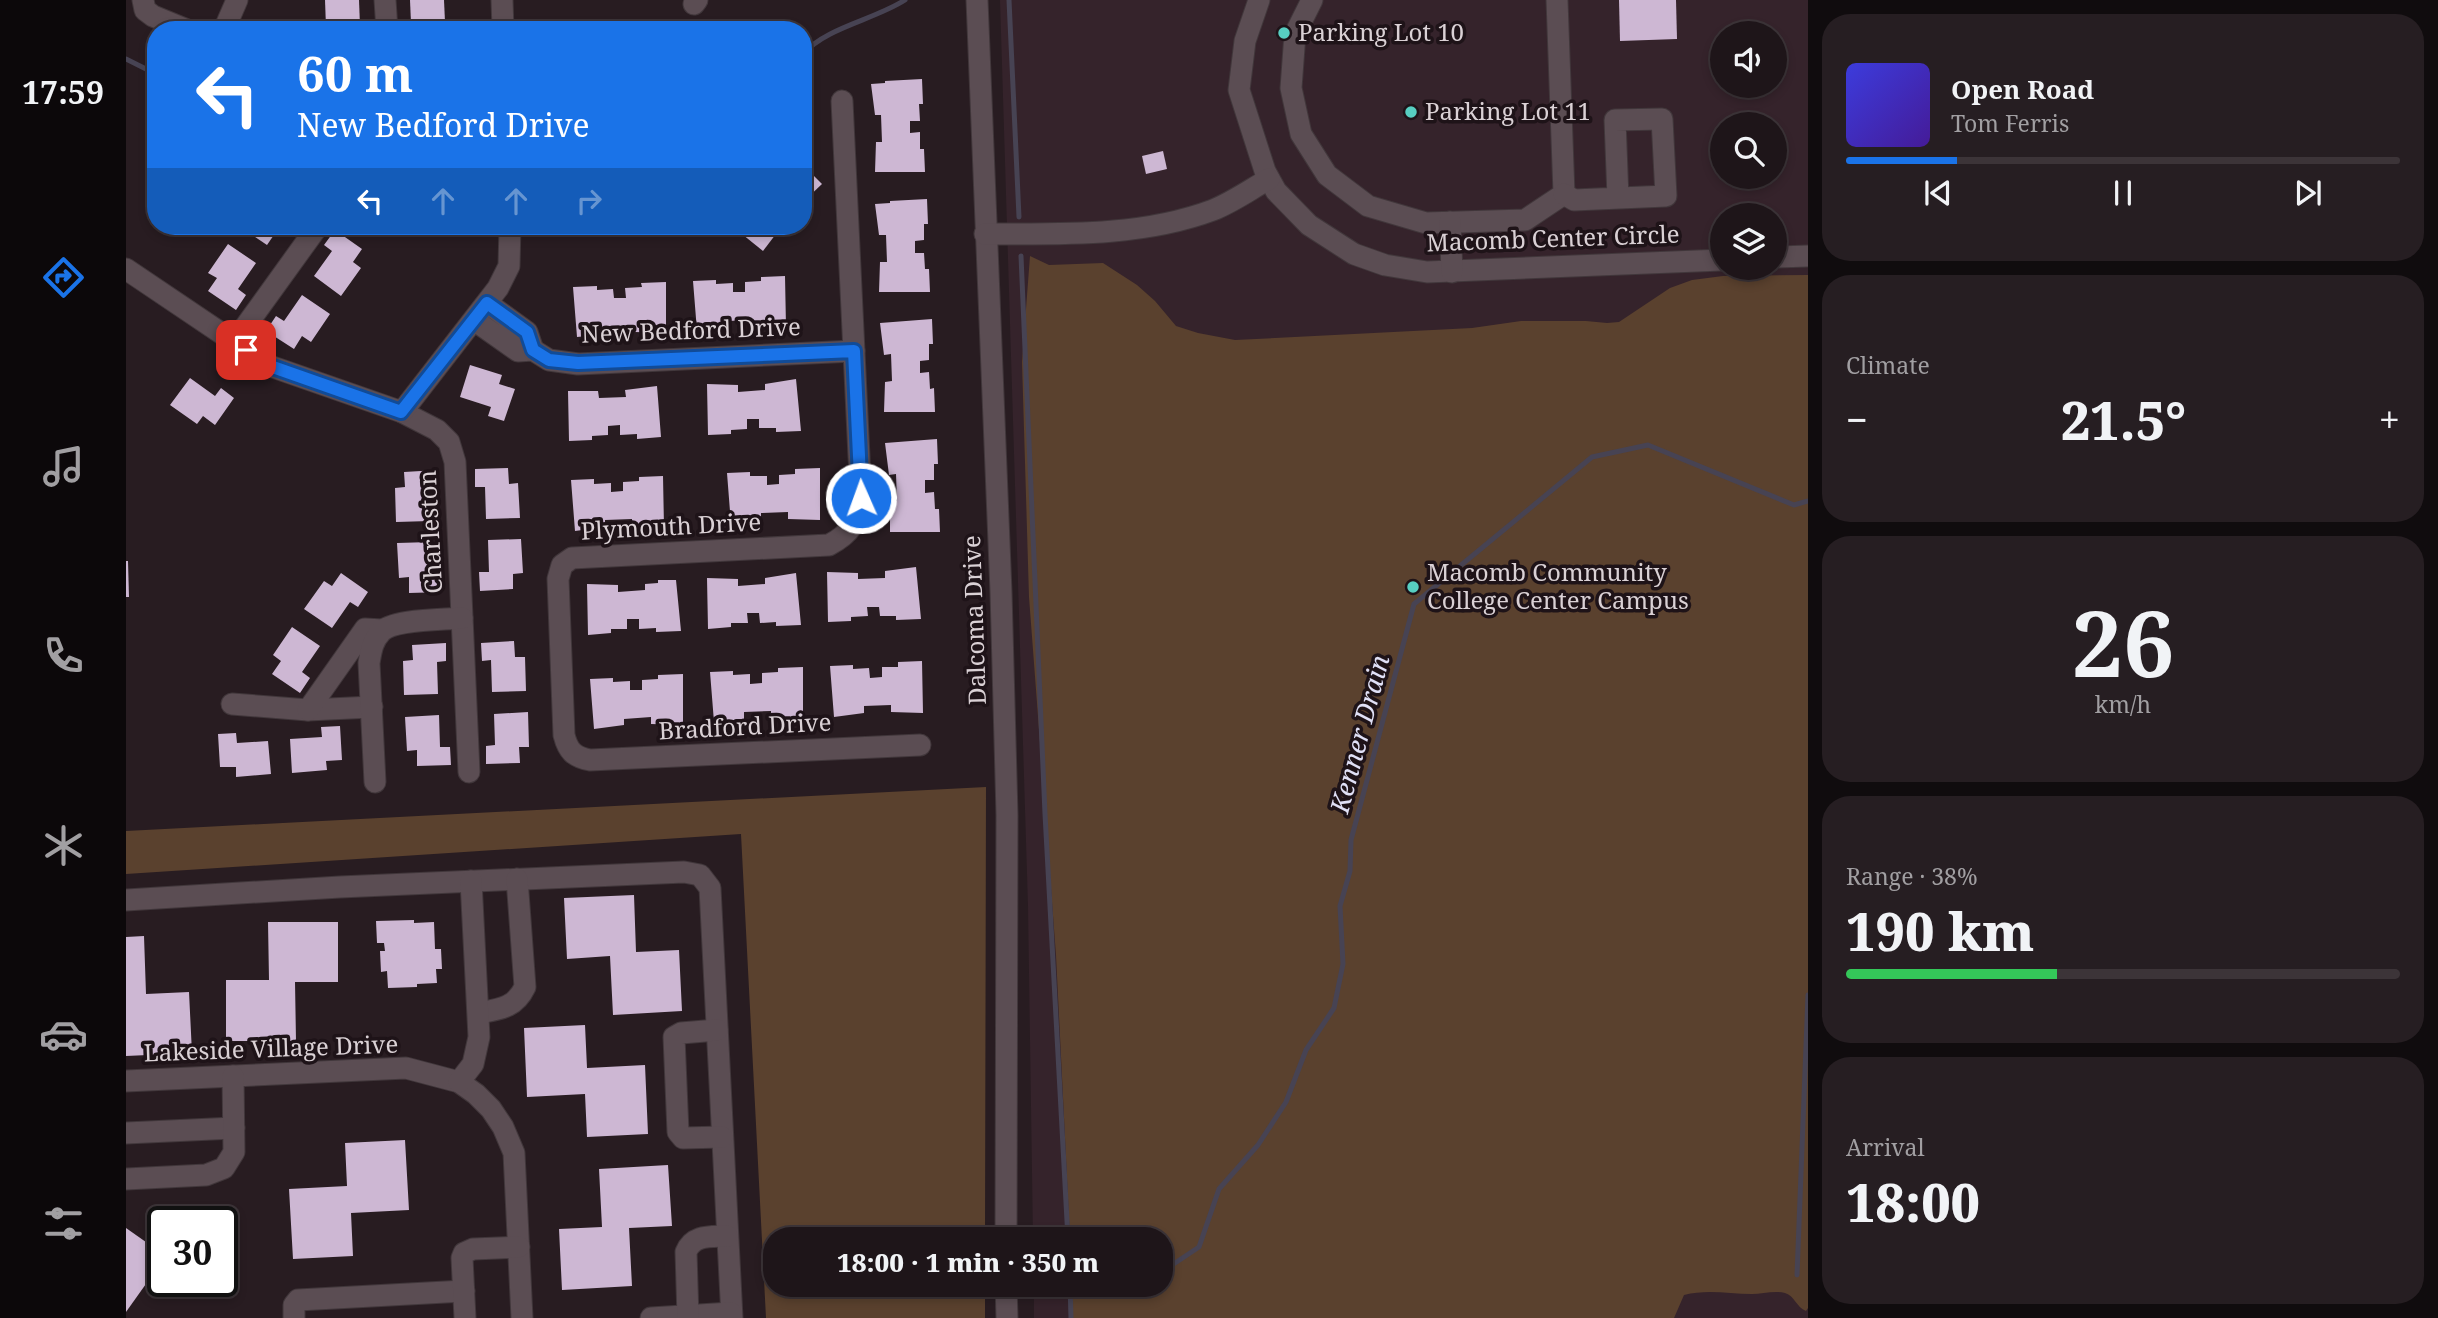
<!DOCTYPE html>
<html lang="en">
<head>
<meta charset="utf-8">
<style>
  :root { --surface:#1e1519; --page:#261e22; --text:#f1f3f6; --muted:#a19fa2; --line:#3c3438; --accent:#1a73e8 }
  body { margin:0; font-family:"Noto Serif",serif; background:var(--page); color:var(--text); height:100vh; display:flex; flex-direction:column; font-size:26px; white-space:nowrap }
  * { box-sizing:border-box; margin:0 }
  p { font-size:23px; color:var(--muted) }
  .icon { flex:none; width:38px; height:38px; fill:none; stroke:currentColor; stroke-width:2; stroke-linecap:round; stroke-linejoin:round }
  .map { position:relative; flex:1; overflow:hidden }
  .drawer { display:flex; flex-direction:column; gap:14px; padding:14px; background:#100c0e; width:630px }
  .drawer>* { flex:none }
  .hud { position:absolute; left:21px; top:21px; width:665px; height:214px; border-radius:28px; box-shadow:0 4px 10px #0003,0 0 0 2px var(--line); background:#1a73e8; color:#fff; overflow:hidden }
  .tools { position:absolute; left:1584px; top:21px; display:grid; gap:14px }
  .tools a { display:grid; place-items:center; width:77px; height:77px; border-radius:50%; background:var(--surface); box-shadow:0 4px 10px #0003,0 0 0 2px var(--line); font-size:35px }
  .speed { position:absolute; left:21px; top:1206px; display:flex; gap:14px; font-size:35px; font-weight:700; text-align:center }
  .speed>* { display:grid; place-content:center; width:91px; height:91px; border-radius:50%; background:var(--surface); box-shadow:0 4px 10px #0003,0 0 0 2px var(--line); line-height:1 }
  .speed .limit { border:4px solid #111; border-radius:10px; background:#fff; color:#111 }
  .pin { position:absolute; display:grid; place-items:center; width:60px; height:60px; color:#fff; margin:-30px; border-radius:14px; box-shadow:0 4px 10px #0006 }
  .me { position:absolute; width:77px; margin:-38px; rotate:358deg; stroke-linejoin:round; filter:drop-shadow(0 0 5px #0008) }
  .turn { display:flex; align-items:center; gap:24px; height:147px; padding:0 35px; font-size:32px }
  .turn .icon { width:91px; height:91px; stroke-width:2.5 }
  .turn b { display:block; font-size:49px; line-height:60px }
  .lanes { display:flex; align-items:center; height:66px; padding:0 35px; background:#0003; justify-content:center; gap:35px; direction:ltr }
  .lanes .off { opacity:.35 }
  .big { font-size:52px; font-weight:800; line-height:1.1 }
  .drawer .card { flex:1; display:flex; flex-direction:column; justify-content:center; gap:10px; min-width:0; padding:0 24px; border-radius:28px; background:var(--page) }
  .drawer .dial { align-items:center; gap:0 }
  .dial b { font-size:91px; line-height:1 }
  .song { display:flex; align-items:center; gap:21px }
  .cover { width:84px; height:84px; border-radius:10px; background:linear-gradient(135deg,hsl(240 70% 55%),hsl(260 70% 35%)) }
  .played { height:7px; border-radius:4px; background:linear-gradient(90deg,var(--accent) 20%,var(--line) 20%) }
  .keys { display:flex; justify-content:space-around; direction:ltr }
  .heat { display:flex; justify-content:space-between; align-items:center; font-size:38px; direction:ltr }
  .charge { height:10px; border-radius:5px; background:linear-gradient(90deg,#34c759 38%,var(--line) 0) }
  .trip { position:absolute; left:637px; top:1227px; width:410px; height:70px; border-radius:28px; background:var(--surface); box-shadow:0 4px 10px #0003,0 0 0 2px var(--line); font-weight:800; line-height:70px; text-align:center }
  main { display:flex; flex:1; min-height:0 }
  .menu { display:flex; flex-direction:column; width:126px; justify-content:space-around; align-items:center; background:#0c080a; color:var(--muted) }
  .menu .icon { width:49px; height:49px }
  .menu .on { color:var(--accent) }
  .menu b { font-size:32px; color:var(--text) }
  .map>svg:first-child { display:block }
  .built { fill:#35232b; fill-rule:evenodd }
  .forest { fill:#5a412e }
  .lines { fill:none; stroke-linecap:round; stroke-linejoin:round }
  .stream { stroke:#474353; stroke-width:5 }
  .building { fill:#cdb7d3 }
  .minor-casing { stroke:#41373b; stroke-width:23 }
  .minor { stroke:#5b4d53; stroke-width:21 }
  .route-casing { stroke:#114b97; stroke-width:18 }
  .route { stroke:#1a73e8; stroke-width:12 }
  .poi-dot { fill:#57cec1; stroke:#1e1318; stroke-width:2.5 }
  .labels { text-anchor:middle; stroke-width:7; stroke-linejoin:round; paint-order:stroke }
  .poi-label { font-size:24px; fill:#dad1d5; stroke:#1e1318; text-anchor:start }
  .street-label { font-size:24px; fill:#dad1d5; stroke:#1e1318 }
  .water-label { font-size:26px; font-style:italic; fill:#e0e0f6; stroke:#1e1318 }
</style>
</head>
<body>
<main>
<nav class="menu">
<b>17:59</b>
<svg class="icon on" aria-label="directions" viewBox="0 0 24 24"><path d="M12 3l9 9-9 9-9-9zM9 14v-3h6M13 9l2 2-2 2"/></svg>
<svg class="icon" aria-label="music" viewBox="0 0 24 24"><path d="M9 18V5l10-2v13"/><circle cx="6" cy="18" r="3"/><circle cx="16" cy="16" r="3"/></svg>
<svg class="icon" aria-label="phone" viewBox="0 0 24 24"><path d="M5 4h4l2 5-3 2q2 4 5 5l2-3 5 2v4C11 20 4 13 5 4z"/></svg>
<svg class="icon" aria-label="climate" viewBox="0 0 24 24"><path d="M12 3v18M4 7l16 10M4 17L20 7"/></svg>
<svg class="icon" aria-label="car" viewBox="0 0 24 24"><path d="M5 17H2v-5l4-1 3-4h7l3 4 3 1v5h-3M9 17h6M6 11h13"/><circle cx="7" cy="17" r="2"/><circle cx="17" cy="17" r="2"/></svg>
<svg class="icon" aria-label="filters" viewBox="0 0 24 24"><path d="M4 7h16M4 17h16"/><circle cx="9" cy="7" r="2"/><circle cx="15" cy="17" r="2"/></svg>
</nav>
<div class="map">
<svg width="1682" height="1318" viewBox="0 0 1682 1318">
  <rect width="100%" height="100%" fill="#281c21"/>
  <path class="built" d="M874 0H1682V1318H908V1285L1034 1284V1239H907L902 906ZM1596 33H1648V86H1596ZM1596 124H1648V177H1596ZM1596 215H1648V268H1596Z"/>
  <g class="forest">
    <path d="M904 256 923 265 977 263 1011 285 1029 301 1050 326 1072 333 1109 340 1346 328 1395 321H1460L1481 323 1493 322 1544 288 1566 280 1597 276 1682 275V1308L1680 1311C1670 1307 1669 1296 1659 1293 1649 1290 1636 1294 1626 1294 1603 1294 1581 1289 1558 1295L1548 1318H947L946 1285 1034 1284V1239H944L930 955 903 597 896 362Z"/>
    <polygon points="860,787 859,1239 649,1239 649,1284 859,1285 859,1318 640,1318 615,834 0,874 0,831"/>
  </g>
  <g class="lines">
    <g class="stream">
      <polyline points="883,0 893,217"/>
      <path d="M677 54C701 27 748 20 779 0"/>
      <polyline points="0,59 30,74"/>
      <polyline points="895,256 919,814 942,1239"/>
      <polyline points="1034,1273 1073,1247 1093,1189 1132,1145 1160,1102 1180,1050 1208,1008 1217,964 1214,906 1224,871 1225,840 1288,604 1466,457 1522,445 1668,505 1682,501"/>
      <polyline points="1671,1275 1682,995"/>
      <polyline points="944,1284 945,1318"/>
    </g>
  </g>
  <g class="building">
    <polygon points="199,0 233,0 234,26 200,27"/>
    <polygon points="284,0 318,0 319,22 285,23"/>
    <polygon points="1493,0 1550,0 1551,39 1494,41"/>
    <polygon points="796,79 797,104 793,104 794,121 784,121 784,133 794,132 794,149 798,149 799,172 749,172 750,142 756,142 755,115 749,115 745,84 759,83 759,81"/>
    <polygon points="1037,151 1041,169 1020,174 1016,156"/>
    <polygon points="677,165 696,184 677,202"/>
    <polygon points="801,199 802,224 798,224 798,240 789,241 789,253 798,253 799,269 803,269 804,292 753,292 754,262 761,262 760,235 753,235 749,204 764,203 764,201"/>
    <polygon points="113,226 154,226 141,245"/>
    <polygon points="606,226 656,226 637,251"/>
    <polygon points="209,230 236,249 227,262 235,268 215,296 188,276 206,251 198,245"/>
    <polygon points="102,244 130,263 112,289 120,295 110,310 82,291 91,278 82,273"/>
    <polygon points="659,276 660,327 628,326 628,320 601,321 601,328 571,331 567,281 590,280 590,284 607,283 607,292 619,292 619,282 635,281 635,277"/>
    <polygon points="540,282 540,333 509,332 508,325 481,327 482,334 451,337 447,287 471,286 471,290 487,289 488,298 500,298 499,288 516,287 515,283"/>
    <polygon points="176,295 204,314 185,342 176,336 168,349 140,331 150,316 158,321"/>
    <polygon points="806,319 807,344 803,344 803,360 794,361 794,373 803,372 804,389 808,388 809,412 758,412 759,382 766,381 765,354 758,355 754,323"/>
    <polygon points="344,365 376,375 373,384 389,389 378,421 362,416 365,407 334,397"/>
    <polygon points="64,378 89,396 95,388 108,398 89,425 77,416 71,424 44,405"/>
    <polygon points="670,379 675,431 650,432 650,428 633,428 633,419 621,419 621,429 605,430 605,434 582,435 581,384 612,385 612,392 639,390 639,384"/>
    <polygon points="531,386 535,437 511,439 511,434 494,435 494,425 482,426 482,435 466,436 466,440 443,441 442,391 472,391 473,398 500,397 499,390"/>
    <polygon points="811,439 812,464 808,464 808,480 799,480 799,493 808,492 809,509 813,509 814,532 764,532 764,502 771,501 770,474 763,475 759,443"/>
    <polygon points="382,468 383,484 392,483 394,518 360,519 359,487 349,487 349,469"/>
    <polygon points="694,468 694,520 662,519 662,512 635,513 635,520 605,524 601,473 624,472 624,476 641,476 641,485 653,484 653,475 669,474 669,469"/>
    <polygon points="312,470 312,489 303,489 304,521 270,522 269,488 279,487 278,472"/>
    <polygon points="537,476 538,527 506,526 506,519 479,520 479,527 449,531 445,480 468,479 468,484 485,483 485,492 497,491 497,482 513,481 513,477"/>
    <polygon points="395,539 397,573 387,574 387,589 354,591 353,572 363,572 362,540"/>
    <polygon points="305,542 306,574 316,574 317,592 283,593 283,577 273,578 271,543"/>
    <polygon points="0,561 2,561 3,597 0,597"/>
    <polygon points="790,567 795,619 770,620 770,616 754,616 753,607 741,607 742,616 725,617 725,621 702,622 701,572 732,573 732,579 759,578 759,571"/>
    <polygon points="215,573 242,592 232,607 224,602 206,628 178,609 198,581 206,586"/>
    <polygon points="670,573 675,625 650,626 650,622 634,623 633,613 621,613 622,623 605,623 605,627 582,629 581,578 612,579 612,586 639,584 639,578"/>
    <polygon points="532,580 550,580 555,631 530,632 530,628 513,629 513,619 501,619 501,629 485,629 485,633 462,635 461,584 492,585 492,592 519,590 519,584 532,583"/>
    <polygon points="166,627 194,646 176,672 184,678 174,693 146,674 155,661 147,655"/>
    <polygon points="388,641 389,657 399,657 400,691 366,692 365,660 356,661 355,643"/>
    <polygon points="320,643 320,661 311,662 312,694 278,695 277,661 287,660 286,645"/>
    <polygon points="796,661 797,713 765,712 765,705 738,706 738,713 708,717 704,666 727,665 727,669 743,668 744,678 756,677 756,667 772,667 772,662"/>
    <polygon points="677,667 677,719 645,717 645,711 618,712 618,719 588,722 584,672 607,671 607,675 624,674 624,684 636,683 636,673 652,672 652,668"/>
    <polygon points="557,674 557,725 525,724 525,717 498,719 498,725 468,729 464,679 487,678 487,682 504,681 504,690 516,690 516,680 532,679 532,675"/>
    <polygon points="402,712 403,747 393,747 394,763 360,764 360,746 369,745 368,714"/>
    <polygon points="313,715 314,747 324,747 325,765 291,766 291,750 281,751 279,717"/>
    <polygon points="214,726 216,760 200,761 201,770 166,773 164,739 196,737 195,727"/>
    <polygon points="110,733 111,743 142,741 145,774 110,777 110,767 94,767 92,734"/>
    <polygon points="508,895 510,952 553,950 556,1011 487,1015 484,956 441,959 438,898"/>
    <polygon points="288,920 288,923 308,922 309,949 315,949 316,969 310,969 311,983 291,984 291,987 262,988 261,971 255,972 254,951 259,951 258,943 251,943 250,921"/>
    <polygon points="142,922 212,922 212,982 169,982 170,1041 100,1041 100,980 143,980"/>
    <polygon points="18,936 20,994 63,992 66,1053 0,1056 0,937"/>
    <polygon points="459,1025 461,1068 519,1065 522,1134 461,1137 459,1094 401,1097 398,1028"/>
    <polygon points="279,1140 283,1210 225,1213 227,1256 167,1259 163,1189 221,1186 219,1143"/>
    <polygon points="542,1165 546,1226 503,1228 506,1286 436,1290 433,1229 476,1227 473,1169"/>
    <polygon points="0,1228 37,1254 37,1260 0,1312"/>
  </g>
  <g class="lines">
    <defs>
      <g id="minor">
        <polyline points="17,0 19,10 27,16 61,30"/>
        <polyline points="259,0 261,30"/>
        <polyline points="376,0 377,30"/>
        <polyline points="851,0 875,592 881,815 880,1239"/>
        <polyline points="1133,0 1119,41 1113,90 1139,171 1150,191 1183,225 1228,254 1259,265 1301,272 1596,260"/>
        <polyline points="1186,0 1169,34 1165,88 1175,134 1201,175 1242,206 1300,223 1399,220 1438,194 1431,0"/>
        <polyline points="568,4 571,0"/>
        <polyline points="98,30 111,0"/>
        <path d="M716 101 735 498C732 522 724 534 703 545L446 558 436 565 432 579 438 735C442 751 448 757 464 760L794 745"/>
        <polyline points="1438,194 1448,200 1540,196 1536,119 1489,120 1492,198"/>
        <polyline points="1324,222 1326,272"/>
        <path d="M859 234C935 234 1015 237 1087 210 1107 202 1125 189 1143 179"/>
        <polyline points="1648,257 1682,256"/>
        <polyline points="0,269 144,366 276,412 311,430 323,442 329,462 343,772"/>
        <polyline points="348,320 392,351 407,350 401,332 361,303"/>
        <polyline points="109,341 189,230"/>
        <polyline points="407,350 423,360 452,364 728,351"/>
        <polyline points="276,412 372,288 383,266 384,226"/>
        <polyline points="106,704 182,710 246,707"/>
        <polyline points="182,710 239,629 256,630"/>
        <path d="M249 782 243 663C245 652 246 641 255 632 267 619 317 620 336 618"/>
        <polyline points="0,900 214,887 558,872 574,875 584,888 606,1318"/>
        <path d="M353 1013C374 1009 389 1008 399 987L391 879"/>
        <polyline points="591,1030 555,1033 548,1037 552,1132 557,1138 596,1137"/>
        <polyline points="0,1081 280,1068 333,1082 350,1094 365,1109 377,1127 388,1153 396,1318"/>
        <polyline points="333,1082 347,1064 353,1037 345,881"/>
        <polyline points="0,1133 108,1128"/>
        <polyline points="0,1179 80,1175 98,1168 108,1152 107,1076"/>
        <polyline points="880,1284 881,1318"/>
        <polyline points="168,1318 168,1305 172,1300 338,1291"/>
        <polyline points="339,1318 336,1258 338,1253 347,1249 393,1247"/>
        <polyline points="525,1318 605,1313"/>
        <path d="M562 1318 560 1252C567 1234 585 1237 601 1236"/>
      </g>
    </defs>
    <use href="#minor" class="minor-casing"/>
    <use href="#minor" class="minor"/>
  </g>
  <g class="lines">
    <defs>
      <polyline id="route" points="120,350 144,366 275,412 361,303 401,332 407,350 423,360 452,363 728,351 735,498"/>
    </defs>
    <use href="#route" class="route-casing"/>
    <use href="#route" class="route"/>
  </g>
  <g class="poi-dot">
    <circle cx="1158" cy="33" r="7"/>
    <circle cx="1285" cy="112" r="7"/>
    <circle cx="1287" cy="587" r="7"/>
  </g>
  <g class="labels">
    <g class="poi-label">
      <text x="1172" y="41">Parking Lot 10</text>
      <text x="1299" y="120">Parking Lot 11</text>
      <text x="1301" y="581">Macomb Community<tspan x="1301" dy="28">College Center Campus</tspan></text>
    </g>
    <g class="street-label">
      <text transform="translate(1427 239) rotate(-2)" y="8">Macomb Center Circle</text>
      <text transform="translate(565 331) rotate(-2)" y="8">New Bedford Drive</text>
      <text transform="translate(545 527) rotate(-3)" y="8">Plymouth Drive</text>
      <text transform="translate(305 532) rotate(-93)" y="8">Charleston</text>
      <text transform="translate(849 620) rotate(-92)" y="8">Dalcoma Drive</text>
      <text transform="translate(619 727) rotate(-3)" y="8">Bradford Drive</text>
      <text transform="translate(145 1049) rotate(-2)" y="8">Lakeside Village Drive</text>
    </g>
    <g class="water-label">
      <text transform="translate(1234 734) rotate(-75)" y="9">Kenner Drain</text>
    </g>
  </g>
</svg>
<div class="tools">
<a><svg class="icon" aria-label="sound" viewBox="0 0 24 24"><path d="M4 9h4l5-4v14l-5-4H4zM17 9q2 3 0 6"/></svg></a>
<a><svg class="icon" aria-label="search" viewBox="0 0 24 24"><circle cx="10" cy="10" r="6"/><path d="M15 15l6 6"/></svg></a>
<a><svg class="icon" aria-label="layers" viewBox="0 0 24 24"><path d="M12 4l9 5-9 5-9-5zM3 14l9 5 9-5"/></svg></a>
</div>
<div class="speed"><div class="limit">30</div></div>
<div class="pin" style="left:120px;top:350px;background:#d93025"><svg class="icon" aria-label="arrive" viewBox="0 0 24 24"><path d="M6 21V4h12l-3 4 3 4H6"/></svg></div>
<svg class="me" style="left:735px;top:498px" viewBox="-20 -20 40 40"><circle r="17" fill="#1a73e8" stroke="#fff" stroke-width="3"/><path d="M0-11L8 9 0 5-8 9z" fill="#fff"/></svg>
<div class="trip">18:00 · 1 min · 350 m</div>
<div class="hud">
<div class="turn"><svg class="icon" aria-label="left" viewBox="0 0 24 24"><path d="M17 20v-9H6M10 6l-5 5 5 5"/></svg><div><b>60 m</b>New Bedford Drive</div></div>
<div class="lanes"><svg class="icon" aria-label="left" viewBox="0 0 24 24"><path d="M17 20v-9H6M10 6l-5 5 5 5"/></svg><svg class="icon off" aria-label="ahead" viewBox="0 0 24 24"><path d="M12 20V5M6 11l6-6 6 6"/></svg><svg class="icon off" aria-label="ahead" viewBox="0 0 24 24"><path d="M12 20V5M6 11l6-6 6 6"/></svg><svg class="icon off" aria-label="right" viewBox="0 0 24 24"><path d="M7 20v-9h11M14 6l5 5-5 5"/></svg></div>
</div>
</div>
<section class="drawer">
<div class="card">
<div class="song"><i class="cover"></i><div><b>Open Road</b><p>Tom Ferris</p></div></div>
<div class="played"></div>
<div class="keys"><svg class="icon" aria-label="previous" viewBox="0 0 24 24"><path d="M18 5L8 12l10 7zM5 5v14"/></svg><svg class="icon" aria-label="pause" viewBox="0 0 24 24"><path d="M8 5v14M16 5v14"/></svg><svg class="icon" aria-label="next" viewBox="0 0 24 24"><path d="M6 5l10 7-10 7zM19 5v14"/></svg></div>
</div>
<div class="card"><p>Climate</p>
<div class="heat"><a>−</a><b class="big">21.5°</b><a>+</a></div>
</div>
<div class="card dial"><b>26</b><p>km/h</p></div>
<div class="card"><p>Range · 38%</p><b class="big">190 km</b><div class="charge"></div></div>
<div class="card"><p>Arrival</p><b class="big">18:00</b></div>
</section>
</main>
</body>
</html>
